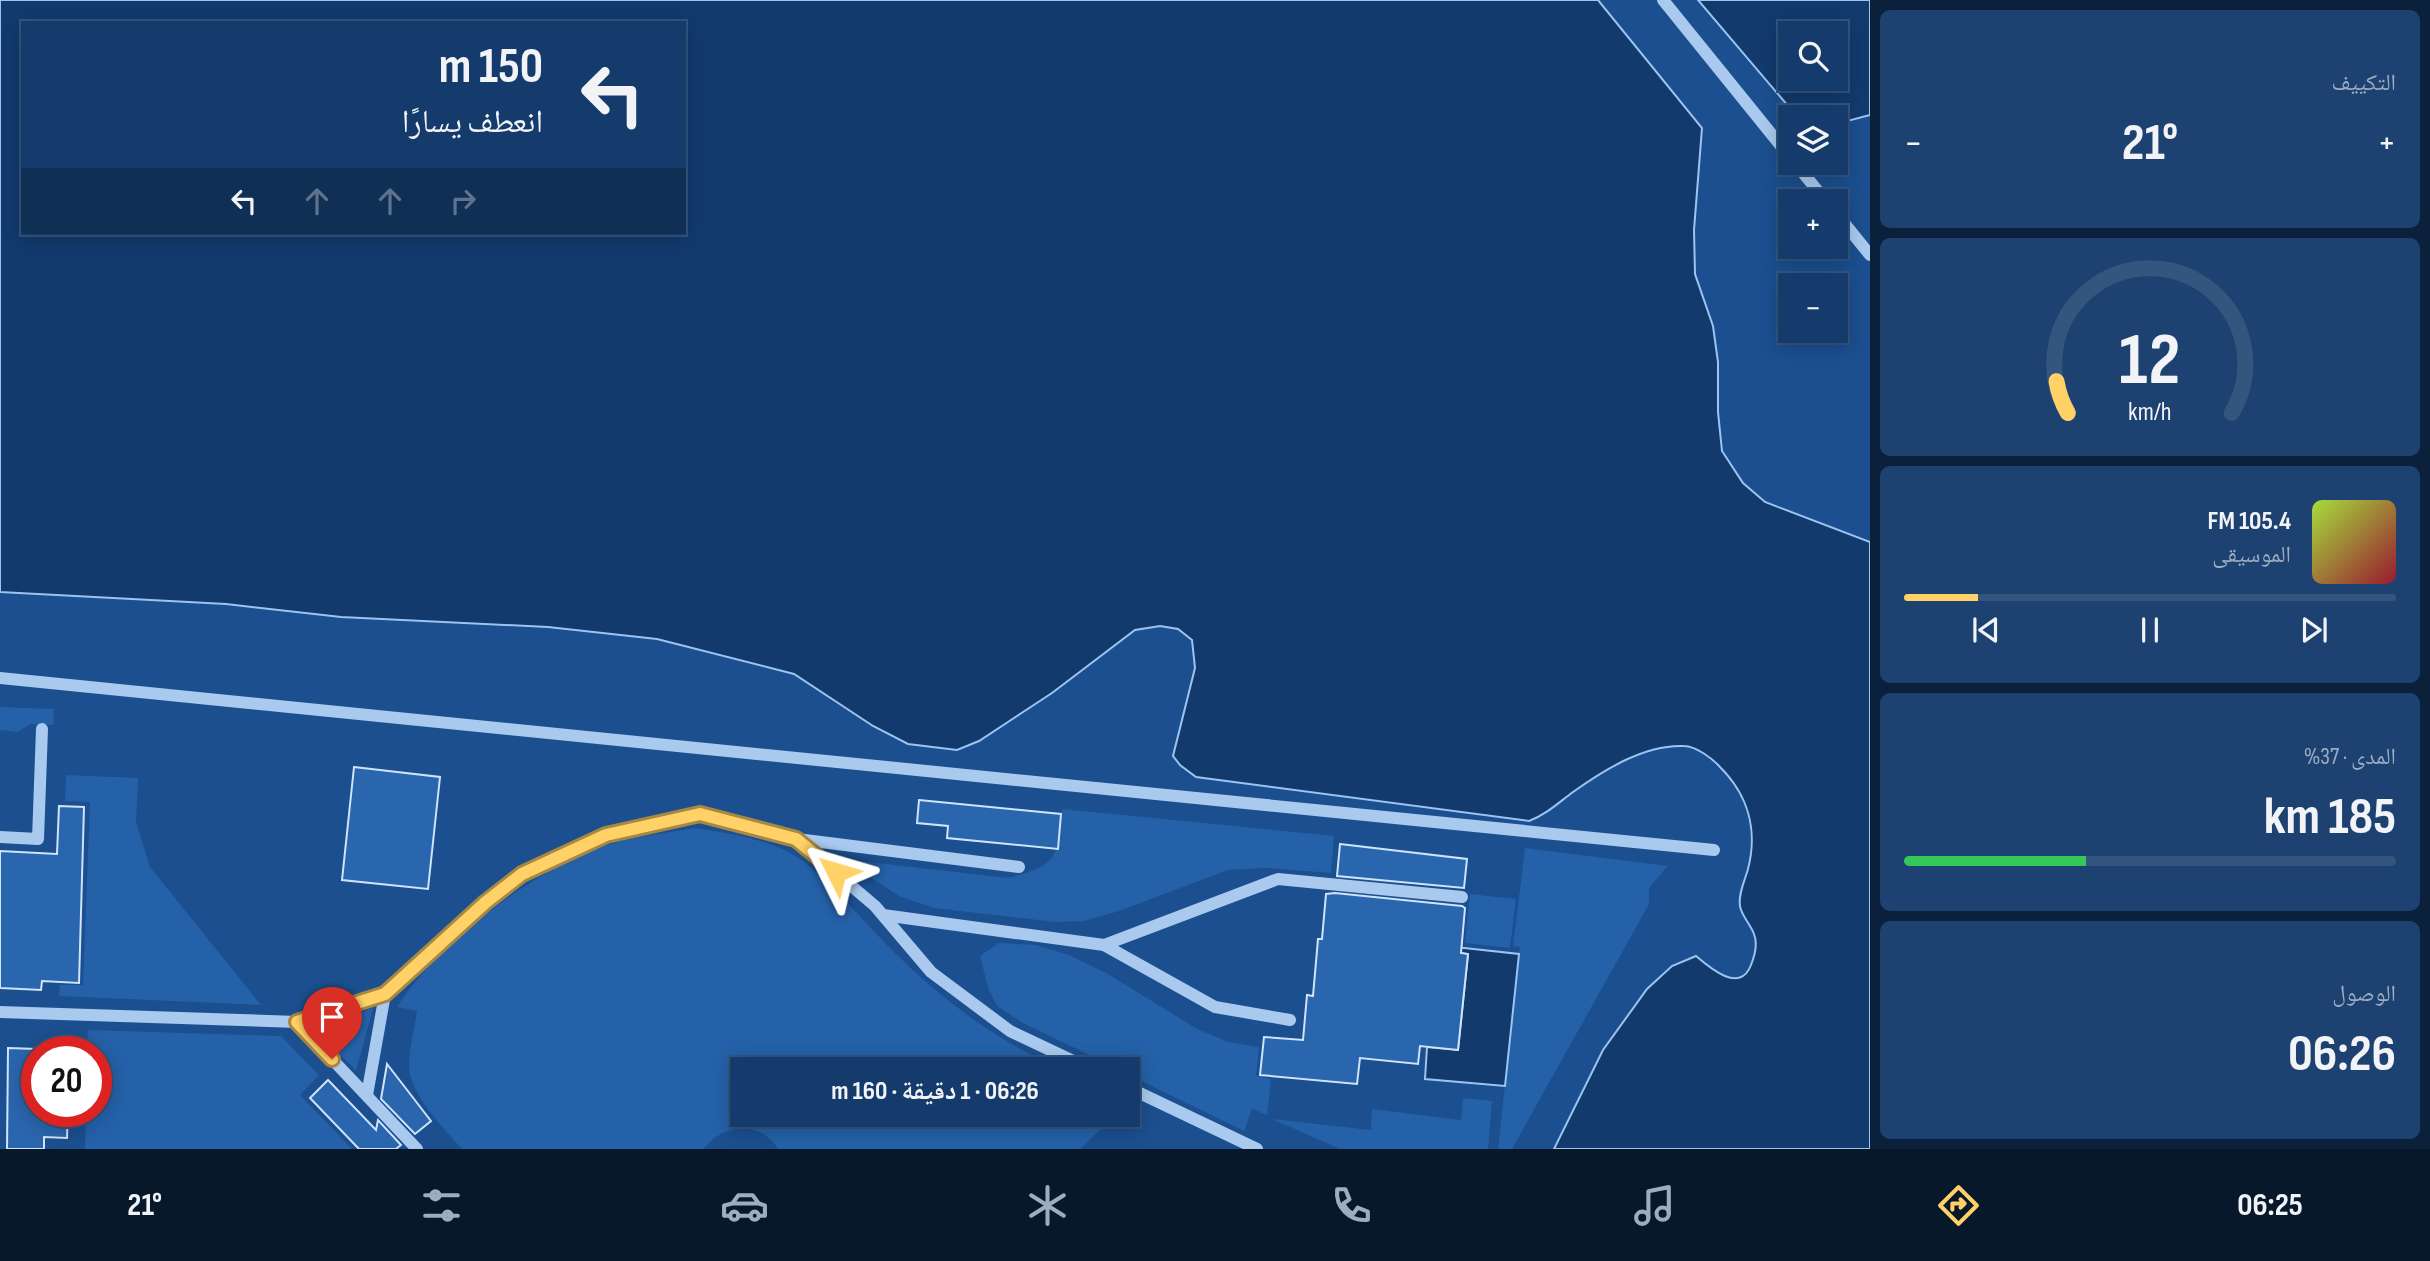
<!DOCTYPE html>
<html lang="ar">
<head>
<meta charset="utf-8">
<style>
  :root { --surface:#143b6b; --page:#1d4271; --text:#f1f3f6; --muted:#9dadc1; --line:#33557e; --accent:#ffd166 }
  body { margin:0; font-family:"Sofia Sans Condensed","Noto Naskh Arabic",sans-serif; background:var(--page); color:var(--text); direction:rtl; height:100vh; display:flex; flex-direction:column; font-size:26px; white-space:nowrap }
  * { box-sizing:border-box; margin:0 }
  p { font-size:23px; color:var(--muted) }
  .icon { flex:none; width:38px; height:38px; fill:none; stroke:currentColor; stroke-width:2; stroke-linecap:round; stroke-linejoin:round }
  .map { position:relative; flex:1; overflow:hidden; direction:ltr }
  .drawer { display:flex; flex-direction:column; gap:10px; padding:10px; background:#0b203b; width:560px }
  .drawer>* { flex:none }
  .top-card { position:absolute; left:21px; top:21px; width:665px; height:214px; border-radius:0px; box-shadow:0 4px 18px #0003,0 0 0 2px var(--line); direction:rtl; background:#143b6b; color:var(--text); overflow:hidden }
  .tools { position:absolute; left:1778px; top:21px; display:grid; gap:14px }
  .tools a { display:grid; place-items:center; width:70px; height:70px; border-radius:0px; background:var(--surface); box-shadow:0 4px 18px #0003,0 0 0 2px var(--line); font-size:35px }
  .speed { position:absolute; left:21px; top:1036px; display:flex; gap:14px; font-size:35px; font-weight:700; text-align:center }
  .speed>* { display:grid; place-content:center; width:91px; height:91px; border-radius:50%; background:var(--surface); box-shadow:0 4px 18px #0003,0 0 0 2px var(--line); line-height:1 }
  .speed .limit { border:10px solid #d22; background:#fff; color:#111 }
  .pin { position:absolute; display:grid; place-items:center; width:60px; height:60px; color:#fff; margin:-72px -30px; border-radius:50% 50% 50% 0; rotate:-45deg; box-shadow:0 0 7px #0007 }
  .pin .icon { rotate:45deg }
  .me { position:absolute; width:77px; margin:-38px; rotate:310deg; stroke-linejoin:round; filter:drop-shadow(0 0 5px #0008) }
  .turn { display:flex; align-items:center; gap:24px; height:147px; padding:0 28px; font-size:32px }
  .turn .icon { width:91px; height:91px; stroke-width:2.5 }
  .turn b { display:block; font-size:49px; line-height:60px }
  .lanes { display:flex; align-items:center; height:66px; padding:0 28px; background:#0003; justify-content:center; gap:35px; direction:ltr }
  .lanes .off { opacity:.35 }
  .big { font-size:52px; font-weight:700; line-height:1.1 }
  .drawer .card { flex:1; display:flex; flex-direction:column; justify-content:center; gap:10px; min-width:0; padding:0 24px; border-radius:10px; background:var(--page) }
  .drawer .dial { align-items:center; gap:0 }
  .dial svg { height:182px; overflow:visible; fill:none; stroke:var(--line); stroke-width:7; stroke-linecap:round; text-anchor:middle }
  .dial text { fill:var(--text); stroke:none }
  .song { display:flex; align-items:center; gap:21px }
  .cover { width:84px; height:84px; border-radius:10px; background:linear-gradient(135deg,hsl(80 70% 55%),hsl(350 70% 35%)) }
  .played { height:7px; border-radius:4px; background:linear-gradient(90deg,var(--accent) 15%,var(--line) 15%) }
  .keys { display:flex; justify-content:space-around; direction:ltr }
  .heat { display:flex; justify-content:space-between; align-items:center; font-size:38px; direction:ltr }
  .charge { height:10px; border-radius:5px; background:linear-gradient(90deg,#34c759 37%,var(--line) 0) }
  .trip { position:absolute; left:730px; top:1057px; width:410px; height:70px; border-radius:0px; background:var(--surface); box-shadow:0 4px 18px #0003,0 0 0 2px var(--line); font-weight:700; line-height:70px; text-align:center; direction:rtl }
  .menu { display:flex; height:112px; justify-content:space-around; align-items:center; background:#08182b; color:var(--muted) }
  .menu .icon { width:49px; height:49px }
  .menu .on { color:var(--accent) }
  .menu b { font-size:32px; color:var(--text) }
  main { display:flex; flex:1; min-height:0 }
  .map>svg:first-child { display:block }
  .green { fill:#2461a8 }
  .water { fill:#123a6d; stroke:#9cc4f0; stroke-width:2; fill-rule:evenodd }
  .building { fill:#2a66ad; stroke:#cfe3fa; stroke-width:2 }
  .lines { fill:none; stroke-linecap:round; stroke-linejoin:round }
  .minor { stroke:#a9c9ee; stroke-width:12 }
  .route-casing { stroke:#a68842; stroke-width:18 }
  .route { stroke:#ffd166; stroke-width:12 }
</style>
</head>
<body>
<main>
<section class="drawer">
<div class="card"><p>التكييف</p>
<div class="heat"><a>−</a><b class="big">21°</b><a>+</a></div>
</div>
<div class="card dial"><svg viewBox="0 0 100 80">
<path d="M14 69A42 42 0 1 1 86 69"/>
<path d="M14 69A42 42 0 0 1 9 55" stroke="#ffd166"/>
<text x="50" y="56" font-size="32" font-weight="700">12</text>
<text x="50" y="72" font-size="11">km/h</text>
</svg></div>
<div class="card">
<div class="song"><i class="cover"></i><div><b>105.4 FM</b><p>الموسيقى</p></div></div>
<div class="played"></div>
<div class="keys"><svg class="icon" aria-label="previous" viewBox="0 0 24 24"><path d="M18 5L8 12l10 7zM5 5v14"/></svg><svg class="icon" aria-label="pause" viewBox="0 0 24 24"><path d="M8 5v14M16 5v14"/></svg><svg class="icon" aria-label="next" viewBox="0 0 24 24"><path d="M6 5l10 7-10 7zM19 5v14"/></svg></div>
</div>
<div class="card"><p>المدى · 37%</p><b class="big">185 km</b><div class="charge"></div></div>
<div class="card"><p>الوصول</p><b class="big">06:26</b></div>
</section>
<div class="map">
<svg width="1870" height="1149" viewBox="0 0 1870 1149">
  <rect width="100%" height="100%" fill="#1b4f8f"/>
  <g class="green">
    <polygon points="0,707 54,709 53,725 30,724 18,732 0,730"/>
    <polygon points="66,775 138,778 136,822 150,867 261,1005 59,996 60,985 83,985 90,802 65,801"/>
    <path d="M1062 809 1334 836 1331 873 1266 868 1228 870 1119 911 1084 921 1055 922 934 908 899 896 842 859 1008 878C1059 865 1057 858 1062 809Z"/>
    <path d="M696 828C731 834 766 838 797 857 805 861 811 868 818 874 845 898 867 925 892 950 942 1000 996 1040 1060 1069H742V1115H1116L1080 1149H778C760 1120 723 1123 704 1149H462C443 1127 406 1092 409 1060 410 1044 415 1027 417 1011L397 1007C437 945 527 875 596 849 628 837 663 833 696 828Z"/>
    <polygon points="1525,848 1668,866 1649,888 1649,904 1512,1149 1498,1149 1520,947 1513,946"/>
    <polygon points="1470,894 1516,899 1510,948 1465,943"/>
    <polygon points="999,943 1036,945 1069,955 1108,974 1197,1029 1228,1042 1259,1047 1256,1076 1271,1079 1267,1115 1252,1109 1244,1131 1127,1074 1127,1069 1118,1069 1023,1023 997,1006 988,988 980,956"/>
    <polygon points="373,1008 373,1009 356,1071 317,1030"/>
    <polygon points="88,1030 281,1036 319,1075 300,1095 352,1149 85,1149 86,1111 96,1111 96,1052 87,1052"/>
    <polygon points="1463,1098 1492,1101 1488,1149 1340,1149 1272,1119 1371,1130 1372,1109 1461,1120"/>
  </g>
  <g class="water">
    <path d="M0 0H1598L1702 128 1694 230 1695 274 1713 326 1718 362V412L1722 451 1743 483 1765 502 1870 542V1149H1554L1603 1050 1647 989 1672 966 1696 956C1710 968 1740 994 1751 965 1755 955 1758 944 1754 934 1751 925 1741 915 1740 906 1738 894 1745 880 1748 869 1758 830 1748 795 1720 767 1713 759 1696 746 1684 746 1645 744 1604 770 1573 792 1558 803 1547 814 1529 821L1196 777 1180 765 1173 756 1195 668 1192 640 1178 629 1160 626 1135 630 1052 693 979 741 957 750 908 744 873 726 794 674 657 639 548 627 341 617 226 604 0 592ZM23 23H684V233H23Z"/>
    <path d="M1698 0H1870V115L1836 124V117H1802L1794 113ZM1790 33H1836V79H1790Z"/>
    <polygon points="1446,946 1519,954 1505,1086 1425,1079 1427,1047 1458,1050 1468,954 1446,951"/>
  </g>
  <g class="building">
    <polygon points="354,767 440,777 428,889 342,880"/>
    <polygon points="919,800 1061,814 1058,849 947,838 948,826 917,823"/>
    <polygon points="59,806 84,807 79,983 42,981 41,990 0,988 0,851 57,854"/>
    <polygon points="1340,844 1467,859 1464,888 1337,876"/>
    <polygon points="1335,893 1462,906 1465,908 1461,953 1468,954 1458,1050 1420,1046 1418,1064 1360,1058 1357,1084 1260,1075 1264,1037 1303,1040 1307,995 1313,996 1318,939 1322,939 1326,894"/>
    <polygon points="8,1048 37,1049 37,1111 68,1111 67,1138 44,1137 44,1149 7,1149"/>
    <polygon points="387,1064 431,1121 415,1134 381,1099"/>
    <polygon points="328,1080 376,1130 378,1120 401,1145 396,1149 359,1149 310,1098"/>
  </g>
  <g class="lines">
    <g class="minor">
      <polyline points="1663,0 1790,157"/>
      <polyline points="1795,163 1826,201"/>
      <polyline points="1836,213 1870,255"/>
      <polyline points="0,678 1714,850"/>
      <polyline points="0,837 38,839 42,729"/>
      <polyline points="797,839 1019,867"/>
      <polyline points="883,915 1104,945 1215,1007 1290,1020"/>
      <polyline points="1104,945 1278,879 1462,897"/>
      <polyline points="0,1012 297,1022 385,994 486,902 522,874 605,835 700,814 796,839 875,906 931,972 1010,1031 1090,1069"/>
      <polyline points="297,1022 417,1149"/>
      <polyline points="1127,1087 1257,1149"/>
      <polyline points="367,1095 385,994"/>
    </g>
  </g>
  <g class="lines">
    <defs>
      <polyline id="route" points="332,1059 297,1022 385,994 486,902 522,874 606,835 700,814 796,839 836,872"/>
    </defs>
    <use href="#route" class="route-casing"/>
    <use href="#route" class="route"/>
  </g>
</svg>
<div class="tools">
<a><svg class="icon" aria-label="search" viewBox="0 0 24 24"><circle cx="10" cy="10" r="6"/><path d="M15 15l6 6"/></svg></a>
<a><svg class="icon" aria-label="layers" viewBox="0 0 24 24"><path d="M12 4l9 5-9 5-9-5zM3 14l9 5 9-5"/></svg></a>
<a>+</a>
<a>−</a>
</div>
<div class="speed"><div class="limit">20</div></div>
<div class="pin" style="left:332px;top:1059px;background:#d93025"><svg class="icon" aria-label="arrive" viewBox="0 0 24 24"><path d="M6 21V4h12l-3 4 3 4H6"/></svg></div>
<svg class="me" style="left:836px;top:872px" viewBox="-20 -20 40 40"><path d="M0-17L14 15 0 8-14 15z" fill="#ffd166" stroke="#fff" stroke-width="4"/></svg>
<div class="trip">06:26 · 1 دقيقة · 160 m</div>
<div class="top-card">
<div class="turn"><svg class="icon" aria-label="left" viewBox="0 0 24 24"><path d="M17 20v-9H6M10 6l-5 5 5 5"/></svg><div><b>150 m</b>انعطف يسارًا</div></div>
<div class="lanes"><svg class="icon" aria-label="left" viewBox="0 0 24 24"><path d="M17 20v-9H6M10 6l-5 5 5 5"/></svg><svg class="icon off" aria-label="ahead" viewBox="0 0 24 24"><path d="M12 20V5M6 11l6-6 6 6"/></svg><svg class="icon off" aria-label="ahead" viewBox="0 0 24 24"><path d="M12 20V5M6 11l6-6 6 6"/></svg><svg class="icon off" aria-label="right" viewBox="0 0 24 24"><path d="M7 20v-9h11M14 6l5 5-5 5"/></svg></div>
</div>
</div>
</main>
<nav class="menu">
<b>06:25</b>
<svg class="icon on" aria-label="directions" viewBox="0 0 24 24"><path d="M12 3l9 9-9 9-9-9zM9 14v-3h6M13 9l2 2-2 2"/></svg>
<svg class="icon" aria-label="music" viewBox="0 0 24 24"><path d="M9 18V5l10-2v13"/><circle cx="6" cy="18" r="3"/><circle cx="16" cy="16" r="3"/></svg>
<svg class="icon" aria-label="phone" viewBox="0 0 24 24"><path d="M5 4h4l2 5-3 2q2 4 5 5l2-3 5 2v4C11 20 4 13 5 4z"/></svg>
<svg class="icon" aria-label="climate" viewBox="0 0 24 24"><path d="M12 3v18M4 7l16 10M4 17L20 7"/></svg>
<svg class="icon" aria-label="car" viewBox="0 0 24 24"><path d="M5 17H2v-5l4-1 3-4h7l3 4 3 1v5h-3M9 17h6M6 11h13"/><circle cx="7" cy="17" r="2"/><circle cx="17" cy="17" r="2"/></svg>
<svg class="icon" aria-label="filters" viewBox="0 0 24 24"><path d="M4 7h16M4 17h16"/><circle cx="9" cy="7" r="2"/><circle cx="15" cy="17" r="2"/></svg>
<b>21°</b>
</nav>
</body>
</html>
